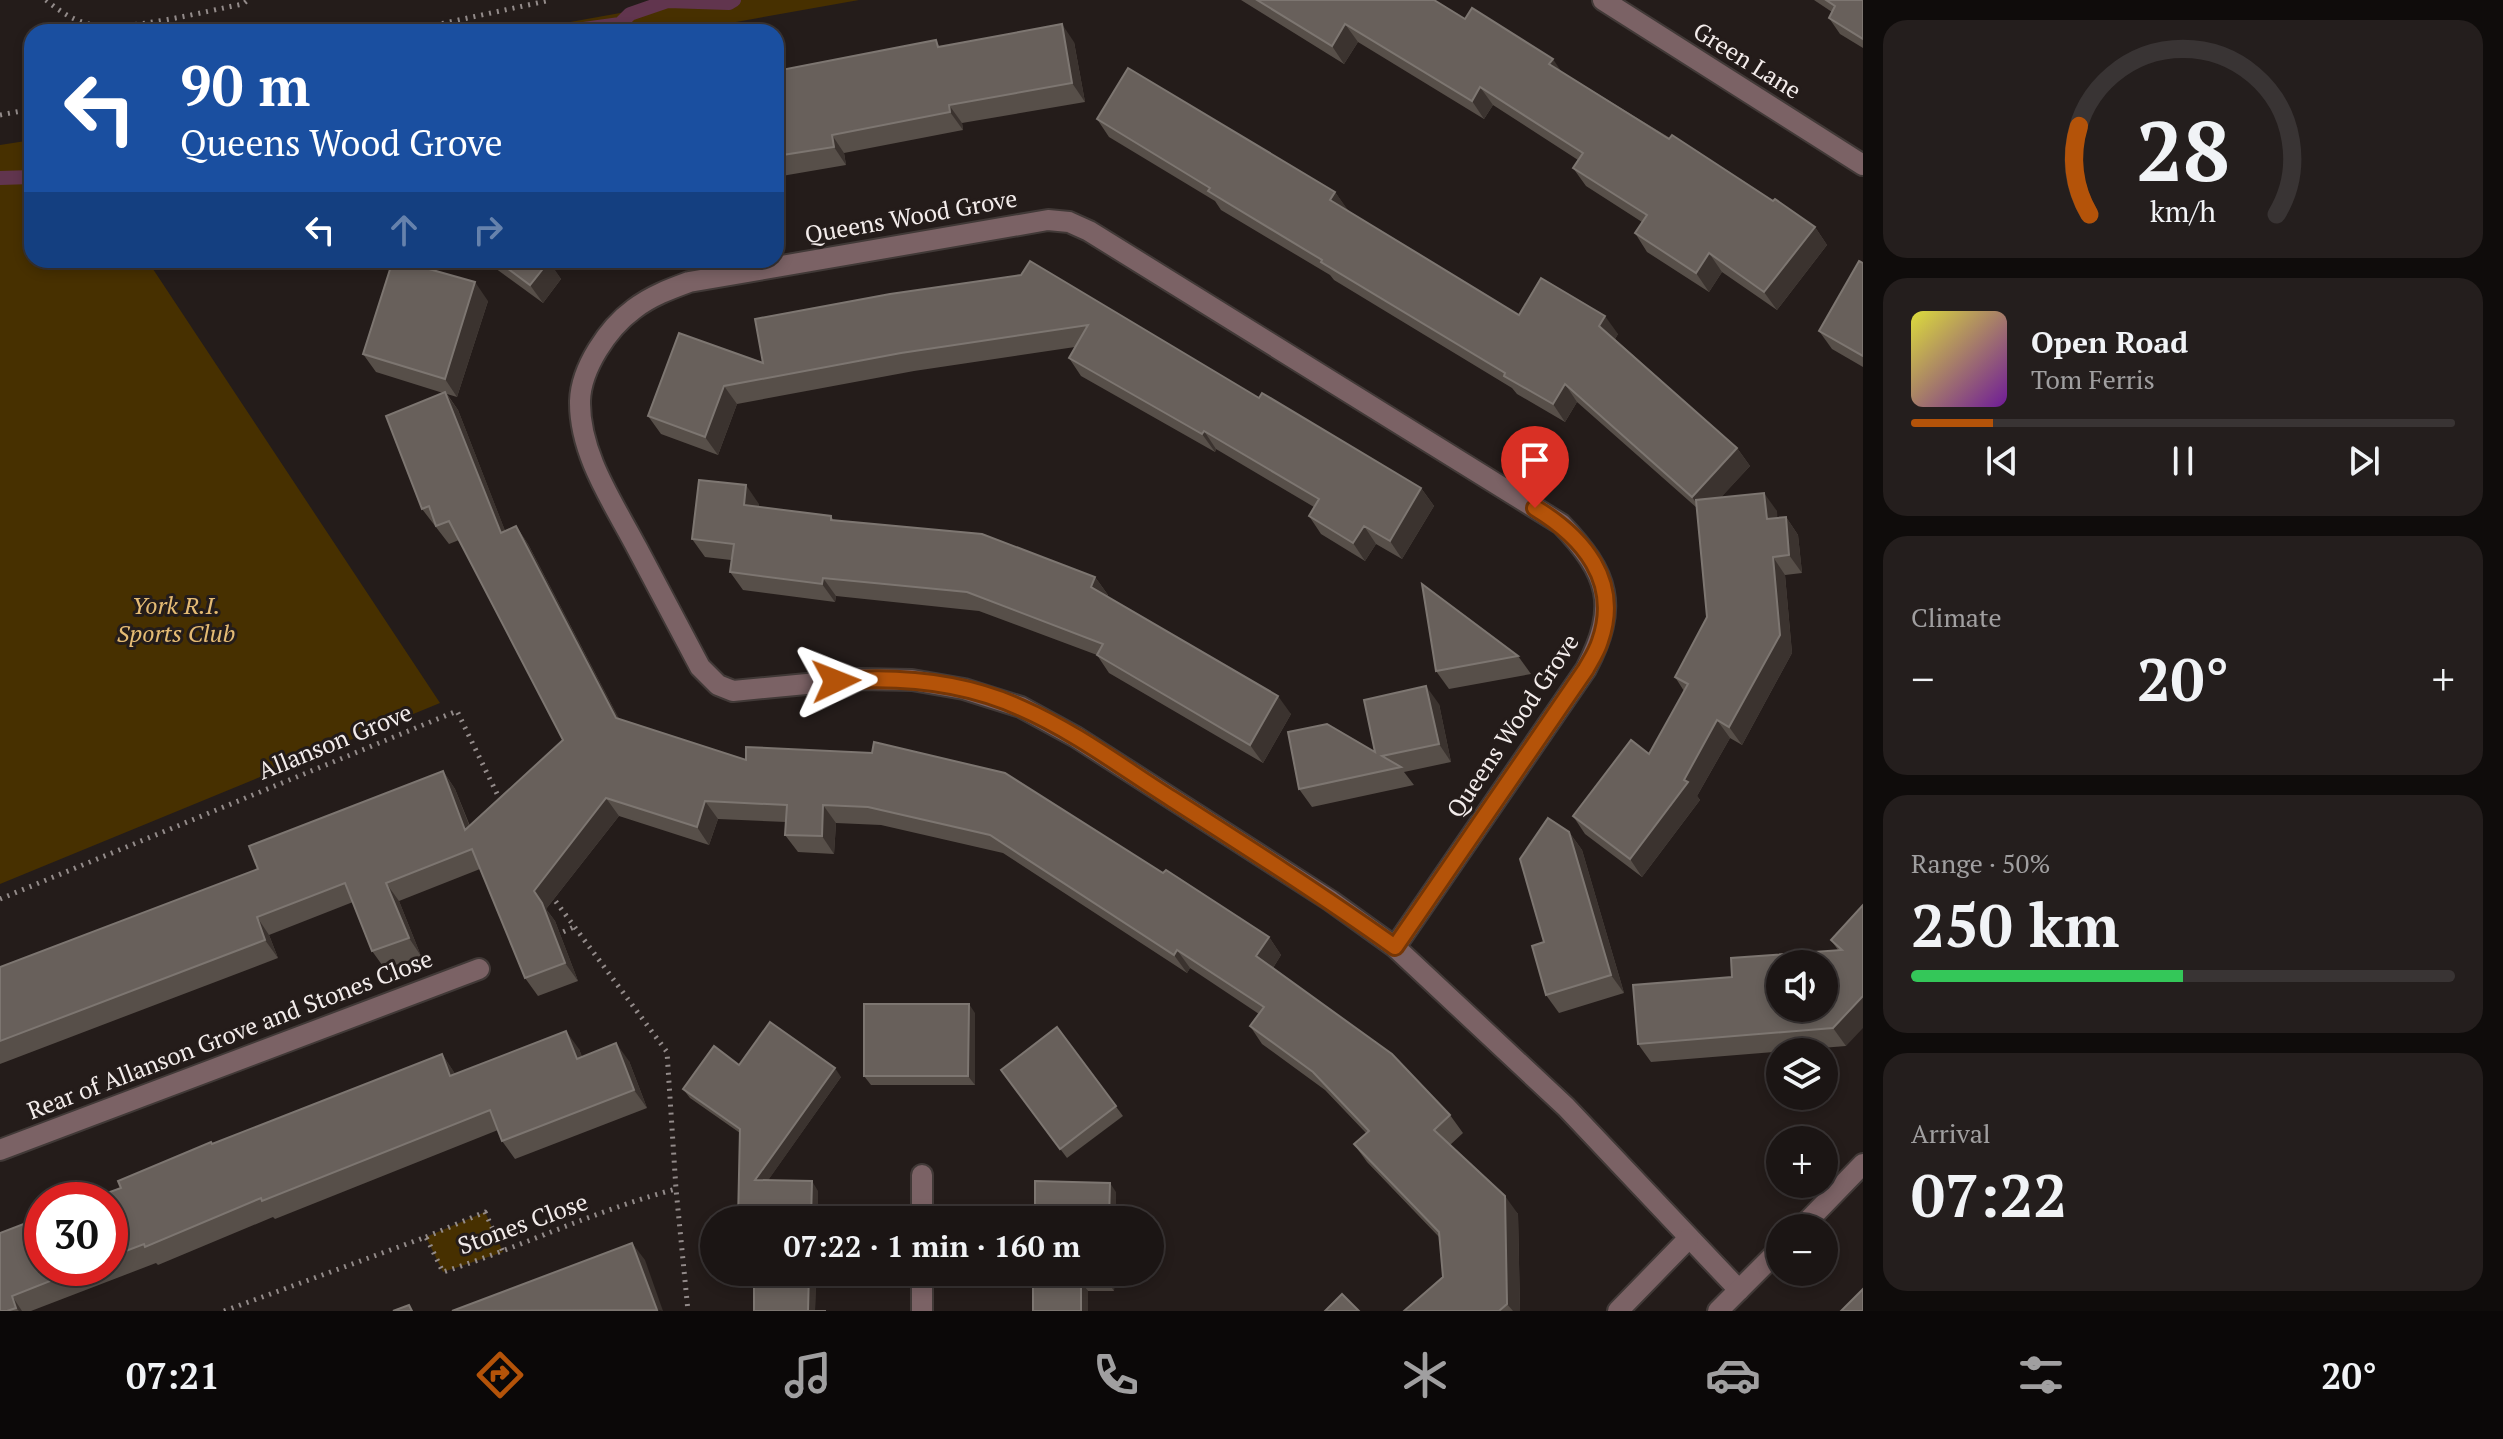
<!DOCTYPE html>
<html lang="en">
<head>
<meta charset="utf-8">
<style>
  :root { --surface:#1b1514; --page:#241e1d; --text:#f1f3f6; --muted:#a09fa0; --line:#393434; --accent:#b45309 }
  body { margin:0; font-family:"PT Serif",serif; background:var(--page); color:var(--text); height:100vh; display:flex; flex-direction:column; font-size:30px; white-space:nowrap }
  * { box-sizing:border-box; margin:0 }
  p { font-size:26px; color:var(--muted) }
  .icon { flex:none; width:44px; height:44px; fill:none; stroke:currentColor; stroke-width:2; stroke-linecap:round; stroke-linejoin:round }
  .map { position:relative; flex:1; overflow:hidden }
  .details { display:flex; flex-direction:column; gap:20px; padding:20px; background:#0f0c0b; width:640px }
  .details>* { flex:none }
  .top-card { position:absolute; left:24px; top:24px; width:760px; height:244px; border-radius:24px; box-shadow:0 4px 12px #0003,0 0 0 2px var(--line); background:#1a4fa0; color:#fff; overflow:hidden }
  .fabs { position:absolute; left:1766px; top:950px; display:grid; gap:16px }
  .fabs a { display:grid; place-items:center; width:72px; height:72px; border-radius:50%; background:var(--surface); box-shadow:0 4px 12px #0003,0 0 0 2px var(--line); font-size:40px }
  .speed { position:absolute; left:24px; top:1182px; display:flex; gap:16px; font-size:40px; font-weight:700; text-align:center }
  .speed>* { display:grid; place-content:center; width:104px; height:104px; border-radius:50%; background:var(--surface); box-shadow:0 4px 12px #0003,0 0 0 2px var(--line); line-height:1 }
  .speed .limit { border:12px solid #d22; background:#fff; color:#111 }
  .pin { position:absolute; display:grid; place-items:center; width:68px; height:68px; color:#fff; margin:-82px -34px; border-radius:50% 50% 50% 0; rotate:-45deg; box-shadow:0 0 8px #0007 }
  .pin .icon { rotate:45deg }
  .me { position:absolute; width:88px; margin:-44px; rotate:88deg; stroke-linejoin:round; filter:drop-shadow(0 0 6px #0008) }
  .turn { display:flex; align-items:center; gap:28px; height:168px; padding:0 24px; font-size:36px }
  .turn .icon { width:104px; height:104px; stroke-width:2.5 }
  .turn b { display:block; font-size:56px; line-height:68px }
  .lanes { display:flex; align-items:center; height:76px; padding:0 24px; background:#0003; justify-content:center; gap:40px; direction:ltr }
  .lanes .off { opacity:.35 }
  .big { font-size:60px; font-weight:700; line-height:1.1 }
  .details .widget { flex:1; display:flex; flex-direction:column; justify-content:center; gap:12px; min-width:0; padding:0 28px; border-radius:24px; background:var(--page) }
  .details .dial { align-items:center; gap:0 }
  .dial svg { height:208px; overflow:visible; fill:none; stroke:var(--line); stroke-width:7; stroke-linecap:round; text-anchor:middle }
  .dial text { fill:var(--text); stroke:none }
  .song { display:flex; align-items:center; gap:24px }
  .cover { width:96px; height:96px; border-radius:12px; background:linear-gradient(135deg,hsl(60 70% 55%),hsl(280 70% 35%)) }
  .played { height:8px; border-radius:4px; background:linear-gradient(90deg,var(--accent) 15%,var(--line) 15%) }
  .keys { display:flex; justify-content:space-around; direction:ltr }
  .heat { display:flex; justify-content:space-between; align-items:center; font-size:44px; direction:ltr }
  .charge { height:12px; border-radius:6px; background:linear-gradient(90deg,#34c759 50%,var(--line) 0) }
  .trip { position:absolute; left:700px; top:1206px; width:464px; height:80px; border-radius:40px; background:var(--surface); box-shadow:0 4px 12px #0003,0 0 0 2px var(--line); font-weight:700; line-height:80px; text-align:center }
  .tabs { display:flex; height:128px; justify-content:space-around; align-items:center; background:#0b0808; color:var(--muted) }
  .tabs .icon { width:56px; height:56px }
  .tabs .selected { color:var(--accent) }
  .tabs b { font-size:36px; color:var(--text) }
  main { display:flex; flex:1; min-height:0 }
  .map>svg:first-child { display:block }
  .green { fill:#473000 }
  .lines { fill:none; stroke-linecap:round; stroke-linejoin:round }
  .stream { stroke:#61354e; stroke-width:14 }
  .street-casing { stroke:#413937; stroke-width:24 }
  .path { stroke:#938b8a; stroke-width:5; stroke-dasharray:2 6; stroke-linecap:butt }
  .street { stroke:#7b6265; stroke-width:20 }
  .wall { fill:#574f49 }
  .shaded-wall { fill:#3b332f }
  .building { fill:#68605b; stroke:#7d7671; stroke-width:2; fill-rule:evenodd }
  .route-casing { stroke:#753606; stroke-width:20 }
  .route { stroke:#b45309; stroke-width:14 }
  .labels { text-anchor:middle; stroke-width:6; stroke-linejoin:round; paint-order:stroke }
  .street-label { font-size:24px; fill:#f3eceb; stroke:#241c1a }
  .park-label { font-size:24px; font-style:italic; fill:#e5bb74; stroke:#241c1a }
</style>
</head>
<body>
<main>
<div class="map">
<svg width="1863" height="1311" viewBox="0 0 1863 1311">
  <rect width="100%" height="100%" fill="#241c1a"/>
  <g class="green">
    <polygon points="692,0 859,0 680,32 515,32"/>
    <polygon points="32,140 32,260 147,260 440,703 0,884 0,145"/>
    <polygon points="485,1212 503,1252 443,1272 426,1237"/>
  </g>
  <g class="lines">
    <g class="stream">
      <polyline points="562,32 620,24 630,14 668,1 729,3 734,0"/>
      <polyline points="0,178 32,177"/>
    </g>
    <defs>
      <g id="street">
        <polyline points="1603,0 1863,165"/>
        <path d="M1395 947 1586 669C1619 606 1609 574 1561 524L1089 231 1069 222 1048 220 689 282C670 289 651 296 634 309 608 328 581 368 580 401 579 454 614 504 637 548 658 588 679 628 700 667L718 685 733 691 859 679 912 680 964 689 1021 707 1076 737 1331 901 1395 947 1566 1107 1739 1290"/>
        <polyline points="0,1150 479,969"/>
        <polyline points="922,1220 922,1175"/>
        <polyline points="1801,1228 1863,1164"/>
        <polyline points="922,1311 922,1272"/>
        <polyline points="1618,1311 1688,1239"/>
        <polyline points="1718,1311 1780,1249"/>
      </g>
    </defs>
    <use href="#street" class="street-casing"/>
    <g class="path">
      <path d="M46 0C58 10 74 21 89 24 123 33 206 11 243 4L248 0"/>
      <polyline points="403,32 551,0"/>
      <polyline points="0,115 32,109"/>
      <polyline points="551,895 667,1052 676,1189 688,1311"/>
      <polyline points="0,899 457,711 501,802"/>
      <polyline points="556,935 574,927"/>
      <polyline points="426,1237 485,1212 503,1252"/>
      <path d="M224 1311 426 1237 443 1272C521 1247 596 1210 676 1189"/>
    </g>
    <use href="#street" class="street"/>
  </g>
  <g class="wall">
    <polygon points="1241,0 1381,0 1465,19 1562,72 1773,201 1815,227 1827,245 1777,310 1722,272 1709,292 1647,252 1635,233 1642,222 1586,186 1573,168 1578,160 1493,105 1484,119 1358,42 1344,64"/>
    <polygon points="1814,0 1863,0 1863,48 1840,34 1829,18 1832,12"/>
    <polygon points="1074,42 1085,102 962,123 963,130 844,153 846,165 776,177 776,71 941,46"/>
    <polygon points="1097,119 1335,192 1348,211 1519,315 1618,334 1615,339 1737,448 1750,466 1721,497 1777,511 1777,518 1786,517 1798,535 1802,573 1785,575 1792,653 1742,745 1730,738 1697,796 1700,800 1642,877 1585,834 1573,816 1649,754 1684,691 1675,677 1707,617 1697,508 1577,402 1565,422 1517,394 1512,388 1334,280 1330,275 1221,210 1215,201 1109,137"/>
    <polygon points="484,260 547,260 561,279 543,303"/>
    <polygon points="1863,263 1863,367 1832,349 1819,331"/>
    <polygon points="1021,275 1259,398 1421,488 1434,506 1402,559 1376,544 1365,561 1321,534 1309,516 1314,507 1216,449 1215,452 1081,376 1069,358 1075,347 914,371 737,404 718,455 661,434 648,416 763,363"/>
    <polygon points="488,301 457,397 447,394 458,410 505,531 516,526 528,544 619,719 746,760 1163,873 1269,937 1281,955 1273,968 1450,1115 1463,1133 1450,1145 1518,1214 1520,1311 1404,1311 1443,1277 1440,1238 1367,1162 1354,1144 1366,1133 1325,1090 1262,1044 1250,1026 1259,1014 1190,968 1187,973 1003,853 881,825 836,823 834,854 798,852 785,835 786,822 718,819 709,845 619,816 546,909 555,921 578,981 538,996 525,978 480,869 399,901 421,956 385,969 372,951 353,902 269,935 278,958 0,1064 0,967 258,869 443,771 455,789 470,826 563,740 459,540 449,544 422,509 443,393 376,372 363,354"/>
    <polygon points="759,504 759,507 831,516 834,521 1095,577 1108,595 1107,597 1291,714 1263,763 1109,673 1097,655 979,611 836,596 835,602 743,590 730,572 731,560 705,557 692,539"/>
    <polygon points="1518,656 1531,674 1449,689 1436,671"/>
    <polygon points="1439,704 1451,762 1404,772 1414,785 1312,807 1299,789 1375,752"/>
    <polygon points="1569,832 1582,850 1624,993 1559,1013 1546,995 1544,942"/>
    <polygon points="1863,905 1846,1046 1651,1062 1638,1044 1838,950 1831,940"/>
    <polygon points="975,1013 975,1085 871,1085 864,1076"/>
    <polygon points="1057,1027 1123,1116 1067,1158 1001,1070"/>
    <polygon points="579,1049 582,1057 629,1061 647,1108 515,1159 502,1141 498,1130 275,1219 273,1217 158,1265 156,1263 31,1311 0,1311 0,1233 42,1268 110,1268 110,1200 212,1144 442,1054 455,1074"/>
    <polygon points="739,1065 841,1077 768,1180 818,1191 738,1220 740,1133 690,1098 683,1089"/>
    <polygon points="737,1272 816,1272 815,1311 754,1311 754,1288 743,1288 737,1278"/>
    <polygon points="1033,1272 1115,1272 1114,1291 1088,1291"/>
  </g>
  <g class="shaded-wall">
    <polygon points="1062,24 1074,42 1085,102 1072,83"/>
    <polygon points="1345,24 1358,42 1344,64 1332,46"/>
    <polygon points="1553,59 1565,77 1549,64"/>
    <polygon points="1480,87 1493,105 1484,119 1472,101"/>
    <polygon points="949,105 962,123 963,130 950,112"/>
    <polygon points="832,135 844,153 846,165 834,147"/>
    <polygon points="1335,192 1348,210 1343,218 1330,200"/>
    <polygon points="1815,227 1827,245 1777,310 1764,292"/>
    <polygon points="1709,253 1722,272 1709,292 1696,273"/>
    <polygon points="549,261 561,279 543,303 530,285"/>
    <polygon points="475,282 488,301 457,397 445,379"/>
    <polygon points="1605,316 1618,334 1612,344 1599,326"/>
    <polygon points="1565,384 1577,402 1565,422 1553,404"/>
    <polygon points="724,386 737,404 718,455 705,437"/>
    <polygon points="445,392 458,410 513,551 501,533"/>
    <polygon points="1204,431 1216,449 1215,452 1202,434"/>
    <polygon points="1737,448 1750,466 1705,515 1692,497"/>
    <polygon points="746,485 759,504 757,523 744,505"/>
    <polygon points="1421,488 1434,506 1402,559 1390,541"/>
    <polygon points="1764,493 1777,511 1779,537 1767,519"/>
    <polygon points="1786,517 1798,535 1802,573 1789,555"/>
    <polygon points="516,526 528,544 628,736 616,718"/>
    <polygon points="1364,526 1376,544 1365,561 1353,543"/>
    <polygon points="1773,557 1785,575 1792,653 1742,745 1729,727"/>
    <polygon points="1095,577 1108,595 1104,605 1091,587"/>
    <polygon points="823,578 836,596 835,602 822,584"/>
    <polygon points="1426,686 1439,704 1451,762 1439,744"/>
    <polygon points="1278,696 1291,714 1263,763 1250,745"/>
    <polygon points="1717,720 1730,738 1697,796 1700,800 1642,877 1630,859 1684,780"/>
    <polygon points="443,771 455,789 478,848 465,830"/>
    <polygon points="606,798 619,816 546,909 555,921 578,981 565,963 534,891"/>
    <polygon points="705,801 718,819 709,845 697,827"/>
    <polygon points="823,805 836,823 834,854 822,836"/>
    <polygon points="1569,832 1582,850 1624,993 1611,975"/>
    <polygon points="386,883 399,901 421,956 409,938"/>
    <polygon points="257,917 269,935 278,958 265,940"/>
    <polygon points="1269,937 1281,955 1269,974 1256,956"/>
    <polygon points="1177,950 1190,968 1187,973 1174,955"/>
    <polygon points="1863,996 1863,1028 1846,1046 1833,1028"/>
    <polygon points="969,1004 975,1013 975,1085 968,1076"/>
    <polygon points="566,1031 579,1049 590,1077 577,1059"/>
    <polygon points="616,1043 629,1061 647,1108 634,1090"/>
    <polygon points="442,1054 454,1072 463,1094 450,1076"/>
    <polygon points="835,1068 841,1077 762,1189 755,1180"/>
    <polygon points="812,1181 818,1191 818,1220 811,1220"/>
    <polygon points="1110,1183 1116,1192 1116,1220 1109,1220"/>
    <polygon points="1505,1196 1518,1214 1520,1311 1513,1311 1507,1304"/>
    <polygon points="632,1243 645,1260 663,1311 657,1310"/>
    <polygon points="809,1272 816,1272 815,1311 808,1311"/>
    <polygon points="1108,1272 1115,1272 1114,1291 1108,1282"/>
    <polygon points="1081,1281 1088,1291 1088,1311 1081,1311"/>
    <polygon points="12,1296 22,1311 19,1311 16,1308"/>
  </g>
  <g class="building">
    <polygon points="1257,0 1434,0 1465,19 1472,8 1553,59 1549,64 1669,139 1672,135 1773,201 1775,199 1815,227 1764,292 1709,253 1696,273 1635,233 1647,215 1573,168 1583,153 1480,87 1472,101 1345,24 1332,46"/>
    <polygon points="1826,0 1863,0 1863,39 1829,18 1835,6"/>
    <polygon points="1062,24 1072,83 949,105 950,112 832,135 834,147 776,156 776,71 936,40 938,47"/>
    <polygon points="1128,68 1335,192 1330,200 1519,315 1541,278 1605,316 1599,326 1737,448 1692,497 1565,384 1553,404 1504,376 1505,373 1321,262 1322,260 1208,191 1210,188 1097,119"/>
    <polygon points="393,260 397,260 475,282 445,379 363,354"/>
    <polygon points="496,260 547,260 549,261 530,285"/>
    <polygon points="1030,261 1259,398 1262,393 1421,488 1390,541 1364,526 1353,543 1309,516 1319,499 1204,431 1202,434 1069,358 1088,325 901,353 724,386 705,437 648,416 679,333 763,363 755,319 890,294 1021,275"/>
    <polygon points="1859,261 1863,263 1863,356 1819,331"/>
    <polygon points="445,392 501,533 516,526 616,718 746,760 746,747 872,753 874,742 1005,773 1163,873 1166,870 1269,937 1256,956 1392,1054 1450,1115 1434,1130 1505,1196 1507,1304 1499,1311 1404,1311 1443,1277 1439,1232 1354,1144 1369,1131 1313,1072 1250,1026 1264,1007 1177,950 1174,955 990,835 868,807 823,805 822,836 785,835 787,805 705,801 697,827 606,798 534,891 542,903 565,963 525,978 472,849 386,883 409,938 372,951 345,883 257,917 265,940 0,1041 0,967 258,869 249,846 443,771 465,830 563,740 449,521 436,526 429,506 422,509 386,416"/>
    <polygon points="699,480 746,485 744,505 831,516 831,520 982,534 1095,577 1091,587 1278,696 1250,745 1097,655 1103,644 967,592 823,578 822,584 730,572 734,544 692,539"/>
    <polygon points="1764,493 1767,519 1786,517 1789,555 1773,557 1780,635 1729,727 1717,720 1684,780 1688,782 1630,859 1573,816 1631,740 1649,754 1688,684 1675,677 1707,617 1696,500"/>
    <polygon points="1422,584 1518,656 1436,671"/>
    <polygon points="1426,686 1439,744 1382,756 1401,767 1299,789 1288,732 1327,724 1375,752 1364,700"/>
    <polygon points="1548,818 1569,832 1611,975 1546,995 1532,946 1544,942 1520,859"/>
    <path d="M1863 905V996L1833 1028 1638 1044 1633 985 1732 977 1731 958 1842 950 1831 940ZM1780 964H1824V1008H1780Z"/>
    <polygon points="864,1004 969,1004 968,1076 864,1076"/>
    <polygon points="770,1022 835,1068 755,1180 812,1181 811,1220 738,1220 740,1129 683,1089 714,1046 739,1065"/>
    <polygon points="1057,1027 1116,1106 1060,1149 1001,1070"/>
    <polygon points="566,1031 577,1059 616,1043 634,1090 502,1141 490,1110 262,1201 261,1198 145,1247 144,1244 110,1257 110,1200 88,1200 121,1188 118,1181 211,1142 212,1144 442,1054 450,1076"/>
    <polygon points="1035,1181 1110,1183 1109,1220 1035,1220"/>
    <polygon points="42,1217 42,1268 83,1268 12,1296 16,1308 7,1311 0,1311 0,1233"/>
    <polygon points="632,1243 657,1310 452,1311"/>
    <polygon points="737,1272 809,1272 808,1311 826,1311 754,1311 754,1279 737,1278"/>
    <polygon points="1033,1272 1108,1272 1108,1282 1081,1281 1081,1311 1033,1311"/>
    <polygon points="1863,1289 1863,1311 1841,1311"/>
    <polygon points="1342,1294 1359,1311 1325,1311"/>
    <polygon points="409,1305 412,1311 393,1311"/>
  </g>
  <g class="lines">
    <defs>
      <path id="route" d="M836 681C898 676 964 682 1021 708 1074 731 1123 768 1172 799 1247 847 1322 895 1395 947L1586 669C1591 660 1597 651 1600 641 1621 581 1583 537 1535 508"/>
    </defs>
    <use href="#route" class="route-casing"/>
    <use href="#route" class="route"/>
  </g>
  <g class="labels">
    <g class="street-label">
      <text transform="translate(1747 61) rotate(32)" y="8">Green Lane</text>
      <text transform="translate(911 217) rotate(-10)" y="8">Queens Wood Grove</text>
      <text transform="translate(1513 726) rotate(-56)" y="8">Queens Wood Grove</text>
      <text transform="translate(335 742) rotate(-22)" y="8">Allanson Grove</text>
      <text transform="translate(230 1035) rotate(-21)" y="8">Rear of Allanson Grove and Stones Close</text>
      <text transform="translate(523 1224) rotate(-20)" y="8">Stones Close</text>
    </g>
    <g class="park-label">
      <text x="176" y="614">York R.I.<tspan x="176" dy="28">Sports Club</tspan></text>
    </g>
  </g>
</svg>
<div class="fabs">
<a><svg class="icon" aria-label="sound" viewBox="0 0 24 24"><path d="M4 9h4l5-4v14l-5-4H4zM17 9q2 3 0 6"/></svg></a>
<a><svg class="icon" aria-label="layers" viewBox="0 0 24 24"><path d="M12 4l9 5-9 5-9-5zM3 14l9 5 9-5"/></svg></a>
<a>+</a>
<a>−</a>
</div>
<div class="speed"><div class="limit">30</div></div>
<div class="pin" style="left:1535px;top:508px;background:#d93025"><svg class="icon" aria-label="arrive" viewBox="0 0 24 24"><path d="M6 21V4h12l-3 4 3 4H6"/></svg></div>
<svg class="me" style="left:836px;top:681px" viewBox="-20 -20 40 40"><path d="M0-17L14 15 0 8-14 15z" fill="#b45309" stroke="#fff" stroke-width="4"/></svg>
<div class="trip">07:22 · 1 min · 160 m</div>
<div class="top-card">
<div class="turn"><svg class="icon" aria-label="left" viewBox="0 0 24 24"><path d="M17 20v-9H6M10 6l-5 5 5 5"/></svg><div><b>90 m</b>Queens Wood Grove</div></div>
<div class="lanes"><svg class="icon" aria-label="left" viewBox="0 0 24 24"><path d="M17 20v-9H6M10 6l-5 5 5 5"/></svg><svg class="icon off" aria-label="ahead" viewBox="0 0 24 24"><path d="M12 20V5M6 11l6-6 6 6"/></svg><svg class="icon off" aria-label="right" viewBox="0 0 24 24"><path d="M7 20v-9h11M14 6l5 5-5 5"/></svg></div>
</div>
</div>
<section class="details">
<div class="widget dial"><svg viewBox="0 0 100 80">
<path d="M14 69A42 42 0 1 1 86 69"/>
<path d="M14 69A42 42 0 0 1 10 35" stroke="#b45309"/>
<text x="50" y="56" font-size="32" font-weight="700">28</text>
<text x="50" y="72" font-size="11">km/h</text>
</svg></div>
<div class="widget">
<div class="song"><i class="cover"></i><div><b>Open Road</b><p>Tom Ferris</p></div></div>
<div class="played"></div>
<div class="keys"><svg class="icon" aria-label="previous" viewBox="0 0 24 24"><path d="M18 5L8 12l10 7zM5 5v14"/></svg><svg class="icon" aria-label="pause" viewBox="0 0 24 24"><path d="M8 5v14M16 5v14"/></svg><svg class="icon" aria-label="next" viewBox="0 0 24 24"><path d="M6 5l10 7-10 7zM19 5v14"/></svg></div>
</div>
<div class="widget"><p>Climate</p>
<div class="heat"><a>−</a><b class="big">20°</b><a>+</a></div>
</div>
<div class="widget"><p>Range · 50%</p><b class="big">250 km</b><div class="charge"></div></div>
<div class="widget"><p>Arrival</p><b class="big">07:22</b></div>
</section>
</main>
<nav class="tabs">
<b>07:21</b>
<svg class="icon selected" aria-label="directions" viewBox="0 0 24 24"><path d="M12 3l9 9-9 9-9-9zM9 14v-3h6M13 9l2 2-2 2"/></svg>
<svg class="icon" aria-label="music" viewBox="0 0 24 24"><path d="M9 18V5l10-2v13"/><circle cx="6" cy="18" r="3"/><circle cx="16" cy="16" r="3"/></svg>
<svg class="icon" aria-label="phone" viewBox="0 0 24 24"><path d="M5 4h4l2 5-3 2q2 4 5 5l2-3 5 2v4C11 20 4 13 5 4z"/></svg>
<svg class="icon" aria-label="climate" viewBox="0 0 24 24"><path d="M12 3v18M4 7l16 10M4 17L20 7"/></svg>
<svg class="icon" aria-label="car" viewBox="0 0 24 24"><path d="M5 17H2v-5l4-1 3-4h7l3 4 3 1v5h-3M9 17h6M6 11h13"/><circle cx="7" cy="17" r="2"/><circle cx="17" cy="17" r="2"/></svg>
<svg class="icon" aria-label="filters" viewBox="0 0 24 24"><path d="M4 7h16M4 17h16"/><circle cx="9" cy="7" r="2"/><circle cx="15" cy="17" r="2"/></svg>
<b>20°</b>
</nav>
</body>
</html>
